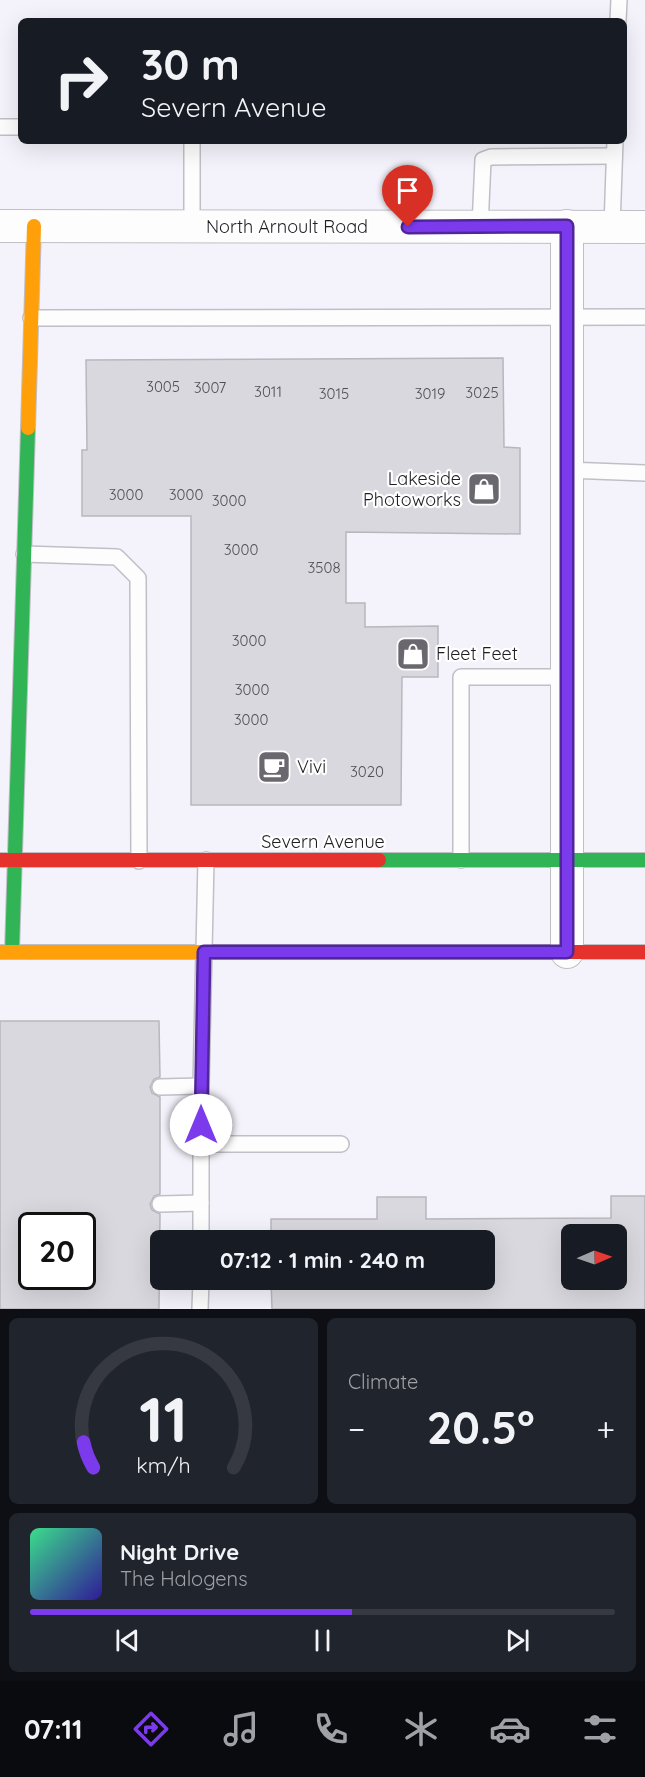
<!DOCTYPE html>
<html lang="en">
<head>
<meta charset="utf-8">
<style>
  :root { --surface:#171b24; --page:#20242c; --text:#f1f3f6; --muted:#9ea1a6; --line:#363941; --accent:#7c3aed }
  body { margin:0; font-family:Quicksand,sans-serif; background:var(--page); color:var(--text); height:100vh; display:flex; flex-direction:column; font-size:22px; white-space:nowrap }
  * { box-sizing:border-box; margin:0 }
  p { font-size:20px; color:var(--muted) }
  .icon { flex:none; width:33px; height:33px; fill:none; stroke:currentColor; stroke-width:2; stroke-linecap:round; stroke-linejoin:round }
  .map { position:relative; height:1309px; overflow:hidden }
  .sheet { display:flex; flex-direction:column; gap:9px; padding:9px; background:#0d0f14; flex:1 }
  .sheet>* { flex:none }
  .guide { position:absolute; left:18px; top:18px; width:609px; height:126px; border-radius:9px; box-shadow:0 6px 24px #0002; background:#171b24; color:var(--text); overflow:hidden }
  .needle { width:39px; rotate:88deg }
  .fabs { position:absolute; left:561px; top:1224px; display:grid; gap:12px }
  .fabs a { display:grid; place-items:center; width:66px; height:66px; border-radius:9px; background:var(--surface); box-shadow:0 6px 24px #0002; font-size:30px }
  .speed { position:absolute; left:18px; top:1212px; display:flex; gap:12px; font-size:30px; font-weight:700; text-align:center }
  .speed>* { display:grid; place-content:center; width:78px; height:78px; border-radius:50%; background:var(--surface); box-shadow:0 6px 24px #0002; line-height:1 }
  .speed .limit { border:3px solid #111; border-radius:9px; background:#fff; color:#111 }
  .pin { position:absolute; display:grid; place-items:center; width:51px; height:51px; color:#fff; margin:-62px -26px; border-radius:50% 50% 50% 0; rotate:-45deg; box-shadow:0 0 6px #0007 }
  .pin .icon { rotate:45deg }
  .me { position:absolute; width:66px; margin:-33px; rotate:0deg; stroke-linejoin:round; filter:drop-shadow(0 0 4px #0008) }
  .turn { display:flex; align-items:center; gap:21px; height:126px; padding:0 24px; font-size:27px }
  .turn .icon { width:78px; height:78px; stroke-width:2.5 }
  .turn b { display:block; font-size:42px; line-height:51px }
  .big { font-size:45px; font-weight:700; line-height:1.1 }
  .sheet .widget { flex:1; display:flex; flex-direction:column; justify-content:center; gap:9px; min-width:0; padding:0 21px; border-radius:9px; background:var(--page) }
  .sheet .dial { align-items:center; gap:0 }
  .dial svg { height:156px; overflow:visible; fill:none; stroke:var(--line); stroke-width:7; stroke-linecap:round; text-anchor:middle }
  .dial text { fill:var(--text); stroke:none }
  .song { display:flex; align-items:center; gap:18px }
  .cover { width:72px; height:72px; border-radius:9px; background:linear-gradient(135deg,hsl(150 70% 55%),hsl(250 70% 35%)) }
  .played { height:6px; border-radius:3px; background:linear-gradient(90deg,var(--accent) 55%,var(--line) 55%) }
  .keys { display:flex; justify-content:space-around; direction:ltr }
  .heat { display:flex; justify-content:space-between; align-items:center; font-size:33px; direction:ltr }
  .sheet .tiles { flex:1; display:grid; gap:9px; grid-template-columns:1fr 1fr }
  .widget:last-child { grid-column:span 2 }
  .trip { position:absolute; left:150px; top:1230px; width:345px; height:60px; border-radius:9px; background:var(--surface); box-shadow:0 6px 24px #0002; font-weight:700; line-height:60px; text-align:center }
  .menu { display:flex; height:96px; justify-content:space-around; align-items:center; background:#090b0e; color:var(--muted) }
  .menu .icon { width:42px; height:42px }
  .menu .current { color:var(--accent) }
  .menu b { font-size:27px; color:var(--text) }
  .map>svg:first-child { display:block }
  .building { fill:#d9d8de; stroke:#b9b7be; stroke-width:1.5; fill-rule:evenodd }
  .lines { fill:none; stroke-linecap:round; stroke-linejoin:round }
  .lane-casing { stroke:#c1bfc6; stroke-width:18 }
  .street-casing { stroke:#c1bfc6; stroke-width:34 }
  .fast-casing { stroke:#c1bfc6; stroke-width:16 }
  .slow-casing { stroke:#c1bfc6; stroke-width:16 }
  .jam-casing { stroke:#c1bfc6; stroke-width:16 }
  .lane { stroke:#fdfdfe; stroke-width:15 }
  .street { stroke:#fdfdfe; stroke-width:32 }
  .fast { stroke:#30b455; stroke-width:14 }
  .slow { stroke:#ff9f0a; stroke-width:14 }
  .jam { stroke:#e5322d; stroke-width:14 }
  .route-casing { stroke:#51269a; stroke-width:15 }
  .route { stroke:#7c3aed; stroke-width:10 }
  .labels { text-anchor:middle; stroke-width:4.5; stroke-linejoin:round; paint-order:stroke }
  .number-label { font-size:15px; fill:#504e53 }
  .street-label { font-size:18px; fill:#1f1d22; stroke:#fff }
  .poi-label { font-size:18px; fill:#1f1d22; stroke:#fff; text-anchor:start }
</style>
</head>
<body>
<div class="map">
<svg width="645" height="1309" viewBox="0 0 645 1309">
  <rect width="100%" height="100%" fill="#f4f2fa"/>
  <g class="building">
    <polygon points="503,358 504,447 520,448 520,534 346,532 346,603 365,603 365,627 438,626 438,677 402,677 401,805 191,805 191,516 82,516 82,450 87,450 86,360"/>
    <path d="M0 1021H159L160 1077 154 1079 150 1087 152 1093 160 1097V1194L154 1196 150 1204 152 1210 160 1214 159 1309H0ZM32 1226H82V1276H32Z"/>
    <path d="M611 1196H645V1309H272L271 1280H484V1240H271V1219H377V1197H426V1219L611 1218ZM572 1234H616V1280H572Z"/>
  </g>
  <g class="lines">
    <defs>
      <g id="lane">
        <polyline points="618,21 619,0"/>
        <polyline points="0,127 21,127"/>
        <polyline points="192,226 192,141"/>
        <polyline points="480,227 483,160 491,157 614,156"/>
        <polyline points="612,227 615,141"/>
        <polyline points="31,318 645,317"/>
        <polyline points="567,470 645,473"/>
        <polyline points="24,554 117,557 138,578 139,861"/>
        <polyline points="461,860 461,677 567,677"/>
        <polyline points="160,1087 201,1086"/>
        <polyline points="201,1144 341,1144"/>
        <polyline points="160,1204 201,1203"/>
        <polyline points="201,1240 201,1086 206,860"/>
        <polyline points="200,1309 201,1280"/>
      </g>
      <g id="street">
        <polyline points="0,226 645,227"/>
        <polyline points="567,226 567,952"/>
      </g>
      <g id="fast">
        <polyline points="379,860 645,860"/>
        <polyline points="12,952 28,428"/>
      </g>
      <g id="slow">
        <polyline points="28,428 34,226"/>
        <polyline points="0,952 389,952"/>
      </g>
      <g id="jam">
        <polyline points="0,860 379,860"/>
        <polyline points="389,952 645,952"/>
      </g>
    </defs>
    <use href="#lane" class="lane-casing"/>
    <use href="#street" class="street-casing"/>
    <use href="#fast" class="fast-casing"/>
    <use href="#slow" class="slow-casing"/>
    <use href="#jam" class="jam-casing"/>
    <use href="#lane" class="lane"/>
    <use href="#street" class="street"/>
    <use href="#fast" class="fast"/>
    <use href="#slow" class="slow"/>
    <use href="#jam" class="jam"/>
  </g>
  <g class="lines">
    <defs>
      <polyline id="route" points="201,1125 204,952 567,952 567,226 408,227"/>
    </defs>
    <use href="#route" class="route-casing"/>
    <use href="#route" class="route"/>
  </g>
  <defs>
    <symbol id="shop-square" viewBox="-11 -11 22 22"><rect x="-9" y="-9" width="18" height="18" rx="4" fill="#6a686e" stroke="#fff"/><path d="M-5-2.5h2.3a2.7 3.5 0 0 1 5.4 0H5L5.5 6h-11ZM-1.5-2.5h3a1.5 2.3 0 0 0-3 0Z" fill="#fff"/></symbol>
    <symbol id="cafe-square" viewBox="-11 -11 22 22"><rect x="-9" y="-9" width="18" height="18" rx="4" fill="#6a686e" stroke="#fff"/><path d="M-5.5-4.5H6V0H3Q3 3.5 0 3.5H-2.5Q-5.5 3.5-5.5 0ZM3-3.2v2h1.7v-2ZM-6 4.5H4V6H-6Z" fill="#fff"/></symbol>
  </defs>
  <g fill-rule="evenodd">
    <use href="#shop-square" x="465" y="470" width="38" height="38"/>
    <use href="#shop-square" x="394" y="635" width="38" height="38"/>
    <use href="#cafe-square" x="255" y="748" width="38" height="38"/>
  </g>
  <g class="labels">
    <g class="number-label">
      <text x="163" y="392">3005</text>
      <text x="210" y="393">3007</text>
      <text x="268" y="397">3011</text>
      <text x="482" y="398">3025</text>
      <text x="334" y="399">3015</text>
      <text x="430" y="399">3019</text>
      <text x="126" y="500">3000</text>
      <text x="186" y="500">3000</text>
      <text x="229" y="506">3000</text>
      <text x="241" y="555">3000</text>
      <text x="324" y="573">3508</text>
      <text x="249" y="646">3000</text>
      <text x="252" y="695">3000</text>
      <text x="251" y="725">3000</text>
      <text x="367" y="777">3020</text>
    </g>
    <g class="street-label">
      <text x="287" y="233">North Arnoult Road</text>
      <text x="323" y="848">Severn Avenue</text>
    </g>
    <g class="poi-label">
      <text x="461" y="485" text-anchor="end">Lakeside<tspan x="461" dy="21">Photoworks</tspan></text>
      <text x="436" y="660">Fleet Feet</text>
      <text x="297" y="773">Vivi</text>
    </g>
  </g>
</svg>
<div class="fabs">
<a><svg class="needle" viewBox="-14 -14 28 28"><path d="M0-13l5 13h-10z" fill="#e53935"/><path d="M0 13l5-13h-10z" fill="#9ea1a6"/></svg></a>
</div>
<div class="speed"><div class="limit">20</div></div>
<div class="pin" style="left:408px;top:227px;background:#d93025"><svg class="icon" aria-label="arrive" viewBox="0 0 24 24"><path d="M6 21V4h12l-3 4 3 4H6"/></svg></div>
<svg class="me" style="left:201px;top:1125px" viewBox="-20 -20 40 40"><circle r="19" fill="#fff"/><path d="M0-13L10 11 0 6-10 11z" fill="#7c3aed"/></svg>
<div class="trip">07:12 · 1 min · 240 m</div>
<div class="guide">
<div class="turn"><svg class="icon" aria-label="right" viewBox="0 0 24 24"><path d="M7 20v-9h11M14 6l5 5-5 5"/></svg><div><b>30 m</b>Severn Avenue</div></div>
</div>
</div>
<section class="sheet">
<div class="tiles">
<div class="widget dial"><svg viewBox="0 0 100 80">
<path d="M14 69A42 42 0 1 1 86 69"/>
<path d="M14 69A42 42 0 0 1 9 56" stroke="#7c3aed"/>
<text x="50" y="56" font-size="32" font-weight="700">11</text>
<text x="50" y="72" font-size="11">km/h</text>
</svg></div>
<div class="widget"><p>Climate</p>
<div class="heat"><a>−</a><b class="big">20.5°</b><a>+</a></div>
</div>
<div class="widget">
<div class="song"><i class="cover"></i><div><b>Night Drive</b><p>The Halogens</p></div></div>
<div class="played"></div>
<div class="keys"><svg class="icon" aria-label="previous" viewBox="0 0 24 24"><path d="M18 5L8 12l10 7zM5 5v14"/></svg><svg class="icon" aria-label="pause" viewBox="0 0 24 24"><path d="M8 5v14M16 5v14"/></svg><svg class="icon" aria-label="next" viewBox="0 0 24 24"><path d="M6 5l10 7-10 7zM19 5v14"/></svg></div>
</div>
</div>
</section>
<nav class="menu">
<b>07:11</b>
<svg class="icon current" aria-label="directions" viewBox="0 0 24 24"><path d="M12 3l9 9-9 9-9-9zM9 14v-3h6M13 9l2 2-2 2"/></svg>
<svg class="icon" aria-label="music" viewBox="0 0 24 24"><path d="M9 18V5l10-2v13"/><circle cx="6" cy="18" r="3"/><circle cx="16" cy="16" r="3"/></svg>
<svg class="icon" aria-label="phone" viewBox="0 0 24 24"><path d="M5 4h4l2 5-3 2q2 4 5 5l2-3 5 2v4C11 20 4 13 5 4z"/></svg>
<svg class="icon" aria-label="climate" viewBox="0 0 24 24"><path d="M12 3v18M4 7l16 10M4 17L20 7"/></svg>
<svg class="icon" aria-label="car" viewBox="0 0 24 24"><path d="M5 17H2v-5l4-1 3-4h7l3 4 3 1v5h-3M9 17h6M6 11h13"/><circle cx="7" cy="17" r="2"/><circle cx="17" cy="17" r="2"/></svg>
<svg class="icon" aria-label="filters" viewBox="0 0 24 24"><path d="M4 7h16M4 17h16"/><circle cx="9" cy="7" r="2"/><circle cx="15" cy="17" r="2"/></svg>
</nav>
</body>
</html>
